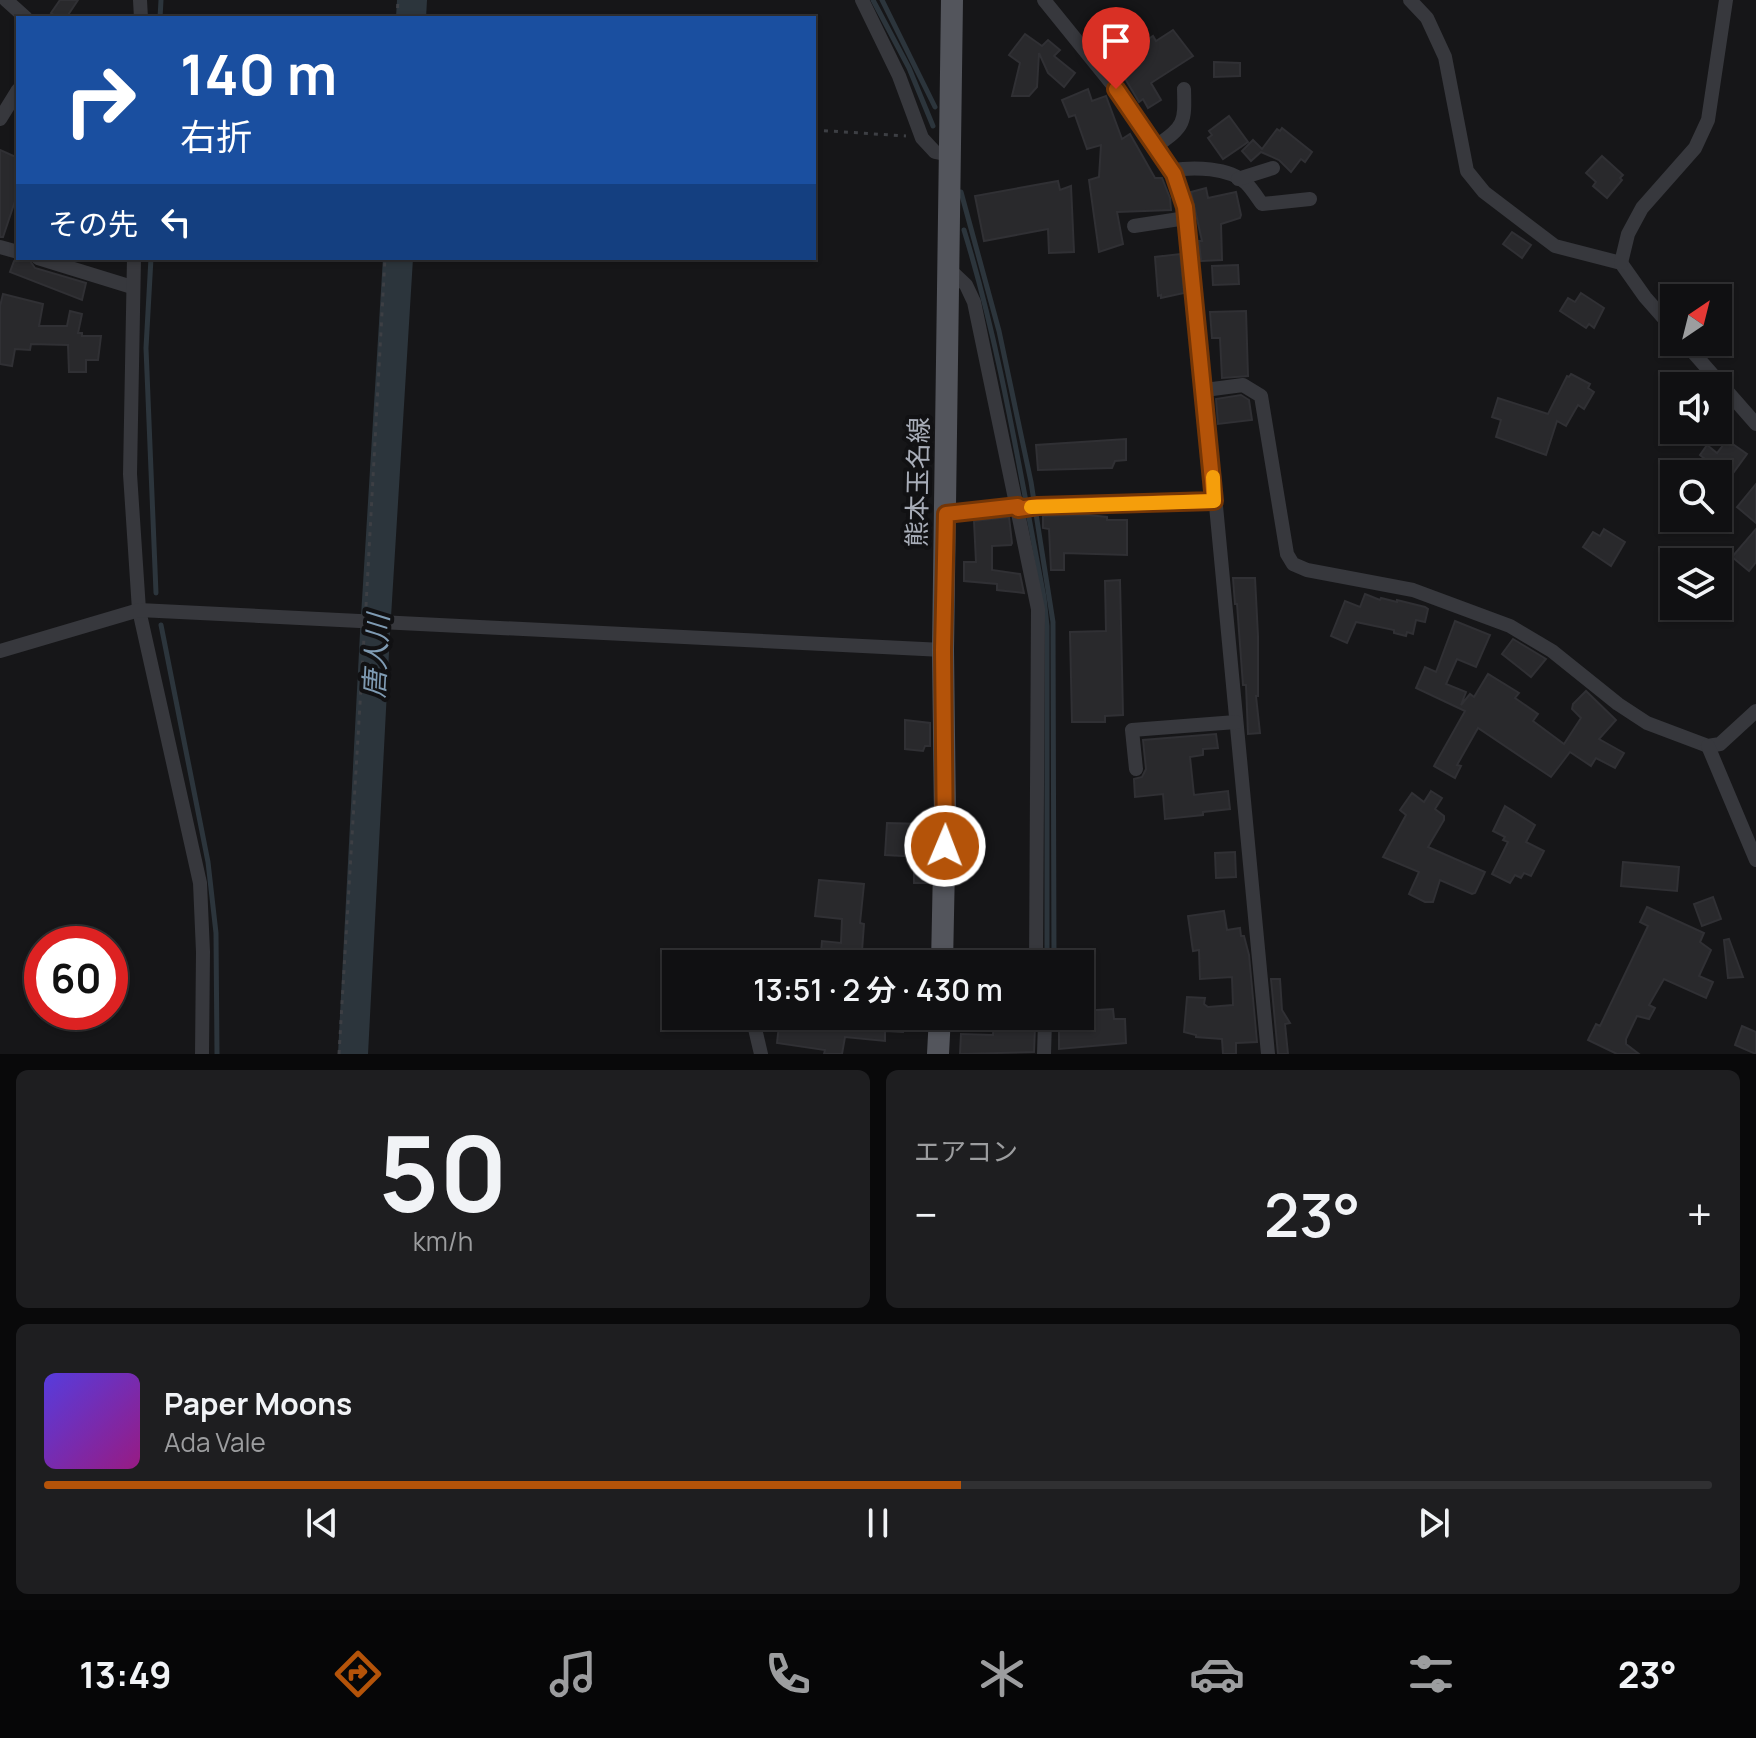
<!DOCTYPE html>
<html lang="ja">
<head>
<meta charset="utf-8">
<style>
  :root { --surface:#101012; --page:#1e1e20; --text:#f1f3f6; --muted:#9c9d9f; --line:#303032; --accent:#b45309 }
  body { margin:0; font-family:Manrope,"Noto Sans JP",sans-serif; background:var(--page); color:var(--text); height:100vh; display:flex; flex-direction:column; font-size:30px; white-space:nowrap }
  * { box-sizing:border-box; margin:0 }
  p { font-size:26px; color:var(--muted) }
  .icon { flex:none; width:44px; height:44px; fill:none; stroke:currentColor; stroke-width:2; stroke-linecap:round; stroke-linejoin:round }
  .map { position:relative; height:1054px; overflow:hidden }
  .panel { display:flex; flex-direction:column; gap:16px; padding:16px; background:#09090a; flex:1 }
  .panel>* { flex:none }
  .banner { position:absolute; left:16px; top:16px; width:800px; height:244px; border-radius:0px; box-shadow:0 2px 6px #0004,0 0 0 2px var(--line); background:#1a4fa0; color:#fff; overflow:hidden }
  .needle { width:52px; rotate:35deg }
  .fabs { position:absolute; left:1660px; top:284px; display:grid; gap:16px }
  .fabs a { display:grid; place-items:center; width:72px; height:72px; border-radius:0px; background:var(--surface); box-shadow:0 2px 6px #0004,0 0 0 2px var(--line); font-size:40px }
  .speed { position:absolute; left:24px; top:926px; display:flex; gap:16px; font-size:40px; font-weight:700; text-align:center }
  .speed>* { display:grid; place-content:center; width:104px; height:104px; border-radius:50%; background:var(--surface); box-shadow:0 2px 6px #0004,0 0 0 2px var(--line); line-height:1 }
  .speed .limit { border:12px solid #d22; background:#fff; color:#111 }
  .pin { position:absolute; display:grid; place-items:center; width:68px; height:68px; color:#fff; margin:-82px -34px; border-radius:50% 50% 50% 0; rotate:-45deg; box-shadow:0 0 8px #0007 }
  .pin .icon { rotate:45deg }
  .me { position:absolute; width:88px; margin:-44px; rotate:1deg; stroke-linejoin:round; filter:drop-shadow(0 0 6px #0008) }
  .turn { display:flex; align-items:center; gap:28px; height:168px; padding:0 32px; font-size:36px }
  .turn .icon { width:104px; height:104px; stroke-width:2.5 }
  .turn b { display:block; font-size:56px; line-height:68px }
  .then { display:flex; align-items:center; height:76px; padding:0 32px; background:#0003; gap:16px; font-size:30px }
  .big { font-size:60px; font-weight:600; line-height:1.1 }
  .panel .tile { flex:1; display:flex; flex-direction:column; justify-content:center; gap:12px; min-width:0; padding:0 28px; border-radius:12px; background:var(--page) }
  .panel .dial { align-items:center; gap:0 }
  .dial b { font-size:104px; line-height:1 }
  .song { display:flex; align-items:center; gap:24px }
  .cover { width:96px; height:96px; border-radius:12px; background:linear-gradient(135deg,hsl(250 70% 55%),hsl(310 70% 35%)) }
  .played { height:8px; border-radius:4px; background:linear-gradient(90deg,var(--accent) 55%,var(--line) 55%) }
  .keys { display:flex; justify-content:space-around; direction:ltr }
  .heat { display:flex; justify-content:space-between; align-items:center; font-size:44px; direction:ltr }
  .panel .tiles { flex:1; display:grid; gap:16px; grid-template-columns:1fr 1fr }
  .tile:last-child { grid-column:span 2 }
  .trip { position:absolute; left:662px; top:950px; width:432px; height:80px; border-radius:0px; background:var(--surface); box-shadow:0 2px 6px #0004,0 0 0 2px var(--line); font-weight:600; line-height:80px; text-align:center }
  .dock { display:flex; height:128px; justify-content:space-around; align-items:center; background:#060607; color:var(--muted) }
  .dock .icon { width:56px; height:56px }
  .dock .active { color:var(--accent) }
  .dock b { font-size:36px; color:var(--text) }
  .map>svg:first-child { display:block }
  .lines { fill:none; stroke-linecap:round; stroke-linejoin:round }
  .stream { stroke:#2c353c; stroke-width:5 }
  .river { stroke:#2c353c; stroke-width:30 }
  .building { fill:#29292c; stroke:#303034; stroke-width:2 }
  .path { stroke:#3d3f44; stroke-width:3; stroke-dasharray:4 6; stroke-linecap:butt }
  .minor { stroke:#37383d; stroke-width:14 }
  .primary { stroke:#53555c; stroke-width:22 }
  .route-casing { stroke:#753606; stroke-width:20 }
  .route { stroke:#b45309; stroke-width:14 }
  .slow { stroke:#f59e0b; stroke-width:14 }
  .labels { text-anchor:middle; stroke-width:8; stroke-linejoin:round; paint-order:stroke }
  .street-label { font-size:26px; fill:#a8adb8; stroke:#111113 }
  .water-label { font-size:28px; font-style:italic; fill:#7f9bb3; stroke:#111113 }
</style>
</head>
<body>
<div class="map">
<svg width="1756" height="1054" viewBox="0 0 1756 1054">
  <rect width="100%" height="100%" fill="#161618"/>
  <g class="lines">
    <g class="stream">
      <polyline points="873,0 909,68 933,126"/>
      <polyline points="882,0 935,107"/>
      <polyline points="160,18 161,0"/>
      <polyline points="961,192 999,331 1031,482 1053,622 1054,964"/>
      <path d="M964 230C1001 350 1020 474 1044 597L1047 626V964"/>
      <polyline points="151,258 146,348 156,593"/>
      <polyline points="161,625 208,862 216,933 217,1054"/>
    </g>
    <g class="river">
      <polyline points="411,18 412,0"/>
      <polyline points="353,1054 375,633 398,258"/>
    </g>
  </g>
  <g class="building">
    <polygon points="60,0 78,0 66,18 58,18 51,13"/>
    <polygon points="1173,30 1193,56 1151,83 1161,100 1148,108 1143,99 1139,102 1117,65 1139,51 1136,47 1153,36 1156,41"/>
    <polygon points="1025,34 1042,46 1048,40 1060,50 1054,56 1075,73 1064,87 1048,73 1039,53 1037,87 1029,96 1012,96 1020,63 1009,55"/>
    <polygon points="1214,62 1240,63 1240,76 1214,77"/>
    <polygon points="1088,89 1092,101 1106,96 1122,139 1130,134 1155,178 1162,178 1170,198 1171,210 1117,212 1123,244 1099,252 1089,180 1099,177 1101,145 1087,149 1075,115 1069,117 1062,100"/>
    <polygon points="1229,116 1248,142 1223,159 1208,138 1212,135 1209,131"/>
    <polygon points="1282,128 1312,152 1305,162 1301,159 1291,172 1279,160 1261,152 1251,161 1242,151 1253,140 1262,149 1277,129 1280,131"/>
    <polygon points="0,150 18,158 18,192 3,237 0,237"/>
    <polygon points="1602,156 1623,175 1620,178 1622,180 1607,198 1593,186 1596,182 1586,173"/>
    <polygon points="1058,181 1060,190 1071,186 1074,252 1049,253 1048,229 984,241 975,196"/>
    <polygon points="1206,188 1208,198 1236,192 1241,215 1240,218 1221,224 1222,260 1201,261 1199,241 1202,241 1191,192"/>
    <polygon points="1512,232 1531,245 1522,258 1503,244"/>
    <polygon points="1180,254 1184,293 1161,298 1161,295 1158,296 1155,257"/>
    <polygon points="28,258 35,268 86,283 82,300 10,272 14,261"/>
    <polygon points="1238,265 1239,284 1213,285 1212,266"/>
    <polygon points="1581,293 1604,308 1594,328 1589,324 1586,328 1560,311 1568,298 1575,302"/>
    <polygon points="3,294 43,304 39,326 67,326 70,311 82,314 78,333 82,333 82,336 101,336 98,360 86,360 86,372 69,372 68,345 31,344 30,350 15,349 12,366 0,364 0,306"/>
    <polygon points="1246,311 1248,376 1222,378 1220,338 1212,338 1210,312"/>
    <polygon points="1571,374 1590,384 1588,388 1594,392 1584,409 1578,405 1566,426 1557,421 1546,455 1496,437 1501,420 1492,417 1498,398 1548,414 1567,376 1569,377"/>
    <polygon points="1241,395 1249,400 1252,420 1218,424 1216,399"/>
    <polygon points="1126,439 1126,460 1115,461 1112,468 1038,470 1036,445"/>
    <polygon points="1727,440 1747,454 1718,494 1718,474 1704,474 1711,464 1700,455 1707,445 1717,453"/>
    <polygon points="1756,484 1756,523 1737,507"/>
    <polygon points="1088,515 1107,517 1107,520 1127,520 1127,555 1064,553 1064,570 1051,570 1049,529 1043,528 1043,516"/>
    <polygon points="1009,517 1012,543 1011,545 992,546 992,570 1020,574 1024,593 997,590 997,584 964,581 964,562 976,562 974,521"/>
    <polygon points="1604,529 1625,542 1611,566 1583,547 1593,532 1600,536"/>
    <polygon points="1756,529 1756,562 1749,571 1732,557"/>
    <polygon points="1233,578 1255,578 1258,636 1258,696 1256,696 1260,733 1248,734 1246,685 1243,685 1237,604 1235,604"/>
    <polygon points="1120,580 1123,715 1105,716 1105,722 1072,722 1070,632 1106,631 1105,581"/>
    <polygon points="1365,594 1380,600 1381,598 1397,602 1397,600 1425,607 1428,609 1425,622 1416,620 1413,634 1407,632 1406,636 1394,633 1394,630 1356,622 1347,643 1331,636 1345,601 1360,607"/>
    <polygon points="1455,621 1490,635 1476,667 1457,659 1446,684 1466,692 1461,705 1470,694 1474,697 1488,674 1519,693 1515,698 1538,714 1533,721 1564,744 1581,718 1572,709 1573,704 1586,691 1616,720 1599,739 1624,753 1615,768 1596,758 1591,766 1570,752 1551,777 1478,728 1457,765 1461,766 1455,778 1434,766 1465,711 1416,688 1425,667 1436,672"/>
    <polygon points="1513,639 1546,659 1531,677 1502,654"/>
    <polygon points="905,720 930,723 930,746 925,746 923,751 905,749"/>
    <polygon points="1216,734 1218,748 1203,749 1203,755 1190,757 1194,795 1228,791 1230,809 1203,812 1203,815 1165,819 1163,794 1135,797 1134,779 1142,777 1146,769 1143,740"/>
    <polygon points="1431,791 1442,798 1435,809 1444,816 1444,820 1428,847 1485,872 1475,893 1472,894 1440,880 1433,902 1425,902 1409,894 1419,872 1383,857 1406,815 1400,810 1412,793 1424,802"/>
    <polygon points="1505,806 1535,825 1526,842 1544,851 1531,876 1524,873 1521,878 1515,875 1510,883 1492,874 1508,842 1503,840 1505,837 1493,831"/>
    <polygon points="887,823 923,824 922,857 885,855"/>
    <polygon points="1235,852 1236,877 1216,878 1215,853"/>
    <polygon points="1623,862 1679,867 1677,891 1621,886"/>
    <rect x="914" y="870" width="13" height="13"/>
    <polygon points="819,880 864,884 860,923 864,924 861,964 820,964 822,941 841,943 842,919 815,916"/>
    <polygon points="1713,897 1721,919 1702,926 1694,904"/>
    <polygon points="1647,907 1704,933 1700,942 1711,950 1699,976 1713,982 1706,998 1664,979 1649,1005 1655,1008 1649,1019 1637,1016 1626,1039 1626,1044 1639,1054 1617,1054 1588,1040 1596,1024 1600,1026 1648,926 1640,922"/>
    <polygon points="1224,911 1227,930 1240,928 1241,936 1244,936 1249,955 1257,1042 1236,1043 1236,1054 1223,1054 1222,1039 1196,1037 1196,1035 1184,1032 1187,997 1205,998 1204,1004 1208,1007 1233,1005 1232,977 1200,979 1199,950 1193,951 1188,916"/>
    <polygon points="1729,939 1743,977 1728,978 1724,940"/>
    <polygon points="1271,979 1280,979 1282,1010 1290,1023 1285,1024 1288,1054 1278,1054"/>
    <polygon points="1113,1009 1114,1019 1125,1019 1126,1043 1059,1049 1059,1016 1080,1016 1080,1011"/>
    <polygon points="780,1016 831,1021 831,1016 904,1016 903,1032 885,1031 885,1041 845,1037 842,1054 824,1054 825,1050 777,1043"/>
    <polygon points="994,1021 1030,1023 1035,1027 1034,1052 960,1054 961,1034 993,1035"/>
    <polygon points="1742,1026 1756,1032 1756,1054 1735,1045"/>
  </g>
  <g class="lines">
    <g class="path">
      <polyline points="397,18 398,0"/>
      <polyline points="814,130 906,136"/>
      <polyline points="366,606 385,258"/>
      <polyline points="339,1054 364,637"/>
    </g>
    <g class="minor">
      <polyline points="6,0 26,18"/>
      <polyline points="140,0 141,18"/>
      <polyline points="862,0 899,76 922,138 935,152 950,155"/>
      <polyline points="1044,0 1116,89 1156,146 1174,174 1185,207 1205,390 1268,1054"/>
      <polyline points="1410,0 1427,18 1445,57 1467,171 1484,192 1555,246 1621,263 1645,297 1674,330"/>
      <polyline points="0,119 18,90"/>
      <path d="M1156 146C1185 126 1185 123 1184 89"/>
      <path d="M1172 170C1194 167 1228 167 1246 183 1252 189 1257 197 1262 204L1310 199"/>
      <polyline points="1238,179 1273,168"/>
      <polyline points="1134,226 1186,218"/>
      <polyline points="0,247 18,252"/>
      <polyline points="38,258 132,287"/>
      <polyline points="134,258 130,474 139,610 200,883 203,952 202,1054"/>
      <polyline points="1621,263 1628,234 1642,208 1695,148 1708,120 1726,0"/>
      <polyline points="948,268 966,285 974,302 1038,609 1036,964"/>
      <polyline points="1684,342 1756,424"/>
      <polyline points="1205,390 1243,385 1261,396 1287,554 1293,564 1307,570 1413,590 1510,626 1552,651 1618,704 1647,723 1708,746 1720,744 1756,711"/>
      <polyline points="1018,509 1038,506 1214,501"/>
      <polyline points="946,514 1018,506"/>
      <polyline points="0,651 139,610 943,650"/>
      <polyline points="1708,746 1756,860"/>
      <polyline points="1136,769 1132,730 1236,722"/>
      <polyline points="752,1016 761,1054"/>
      <polyline points="1036,1016 1045,1021 1044,1054"/>
    </g>
    <g class="primary">
      <polyline points="942,964 945,817 943,650 952,0"/>
      <polyline points="938,1054 940,1016"/>
    </g>
  </g>
  <g class="lines">
    <defs>
      <polyline id="route" points="945,846 943,650 946,514 1018,506 1018,509 1038,506 1214,501 1185,207 1174,174 1116,89"/>
    </defs>
    <use href="#route" class="route-casing"/>
    <use href="#route" class="route"/>
    <polyline class="slow" points="1031,507 1214,501 1213,477"/>
  </g>
  <g class="labels">
    <g class="street-label">
      <text transform="translate(918 482) rotate(-89)" y="9">熊本玉名線</text>
    </g>
    <g class="water-label">
      <text transform="translate(376 656) rotate(-87)" y="10">唐人川</text>
    </g>
  </g>
</svg>
<div class="fabs">
<a><svg class="needle" viewBox="-14 -14 28 28"><path d="M0-13l5 13h-10z" fill="#e53935"/><path d="M0 13l5-13h-10z" fill="#9c9d9f"/></svg></a>
<a><svg class="icon" aria-label="sound" viewBox="0 0 24 24"><path d="M4 9h4l5-4v14l-5-4H4zM17 9q2 3 0 6"/></svg></a>
<a><svg class="icon" aria-label="search" viewBox="0 0 24 24"><circle cx="10" cy="10" r="6"/><path d="M15 15l6 6"/></svg></a>
<a><svg class="icon" aria-label="layers" viewBox="0 0 24 24"><path d="M12 4l9 5-9 5-9-5zM3 14l9 5 9-5"/></svg></a>
</div>
<div class="speed"><div class="limit">60</div></div>
<div class="pin" style="left:1116px;top:89px;background:#d93025"><svg class="icon" aria-label="arrive" viewBox="0 0 24 24"><path d="M6 21V4h12l-3 4 3 4H6"/></svg></div>
<svg class="me" style="left:945px;top:846px" viewBox="-20 -20 40 40"><circle r="17" fill="#b45309" stroke="#fff" stroke-width="3"/><path d="M0-11L8 9 0 5-8 9z" fill="#fff"/></svg>
<div class="trip">13:51 · 2 分 · 430 m</div>
<div class="banner">
<div class="turn"><svg class="icon" aria-label="right" viewBox="0 0 24 24"><path d="M7 20v-9h11M14 6l5 5-5 5"/></svg><div><b>140 m</b>右折</div></div>
<div class="then">その先<svg class="icon" aria-label="left" viewBox="0 0 24 24"><path d="M17 20v-9H6M10 6l-5 5 5 5"/></svg></div>
</div>
</div>
<section class="panel">
<div class="tiles">
<div class="tile dial"><b>50</b><p>km/h</p></div>
<div class="tile"><p>エアコン</p>
<div class="heat"><a>−</a><b class="big">23°</b><a>+</a></div>
</div>
<div class="tile">
<div class="song"><i class="cover"></i><div><b>Paper Moons</b><p>Ada Vale</p></div></div>
<div class="played"></div>
<div class="keys"><svg class="icon" aria-label="previous" viewBox="0 0 24 24"><path d="M18 5L8 12l10 7zM5 5v14"/></svg><svg class="icon" aria-label="pause" viewBox="0 0 24 24"><path d="M8 5v14M16 5v14"/></svg><svg class="icon" aria-label="next" viewBox="0 0 24 24"><path d="M6 5l10 7-10 7zM19 5v14"/></svg></div>
</div>
</div>
</section>
<nav class="dock">
<b>13:49</b>
<svg class="icon active" aria-label="directions" viewBox="0 0 24 24"><path d="M12 3l9 9-9 9-9-9zM9 14v-3h6M13 9l2 2-2 2"/></svg>
<svg class="icon" aria-label="music" viewBox="0 0 24 24"><path d="M9 18V5l10-2v13"/><circle cx="6" cy="18" r="3"/><circle cx="16" cy="16" r="3"/></svg>
<svg class="icon" aria-label="phone" viewBox="0 0 24 24"><path d="M5 4h4l2 5-3 2q2 4 5 5l2-3 5 2v4C11 20 4 13 5 4z"/></svg>
<svg class="icon" aria-label="climate" viewBox="0 0 24 24"><path d="M12 3v18M4 7l16 10M4 17L20 7"/></svg>
<svg class="icon" aria-label="car" viewBox="0 0 24 24"><path d="M5 17H2v-5l4-1 3-4h7l3 4 3 1v5h-3M9 17h6M6 11h13"/><circle cx="7" cy="17" r="2"/><circle cx="17" cy="17" r="2"/></svg>
<svg class="icon" aria-label="filters" viewBox="0 0 24 24"><path d="M4 7h16M4 17h16"/><circle cx="9" cy="7" r="2"/><circle cx="15" cy="17" r="2"/></svg>
<b>23°</b>
</nav>
</body>
</html>
